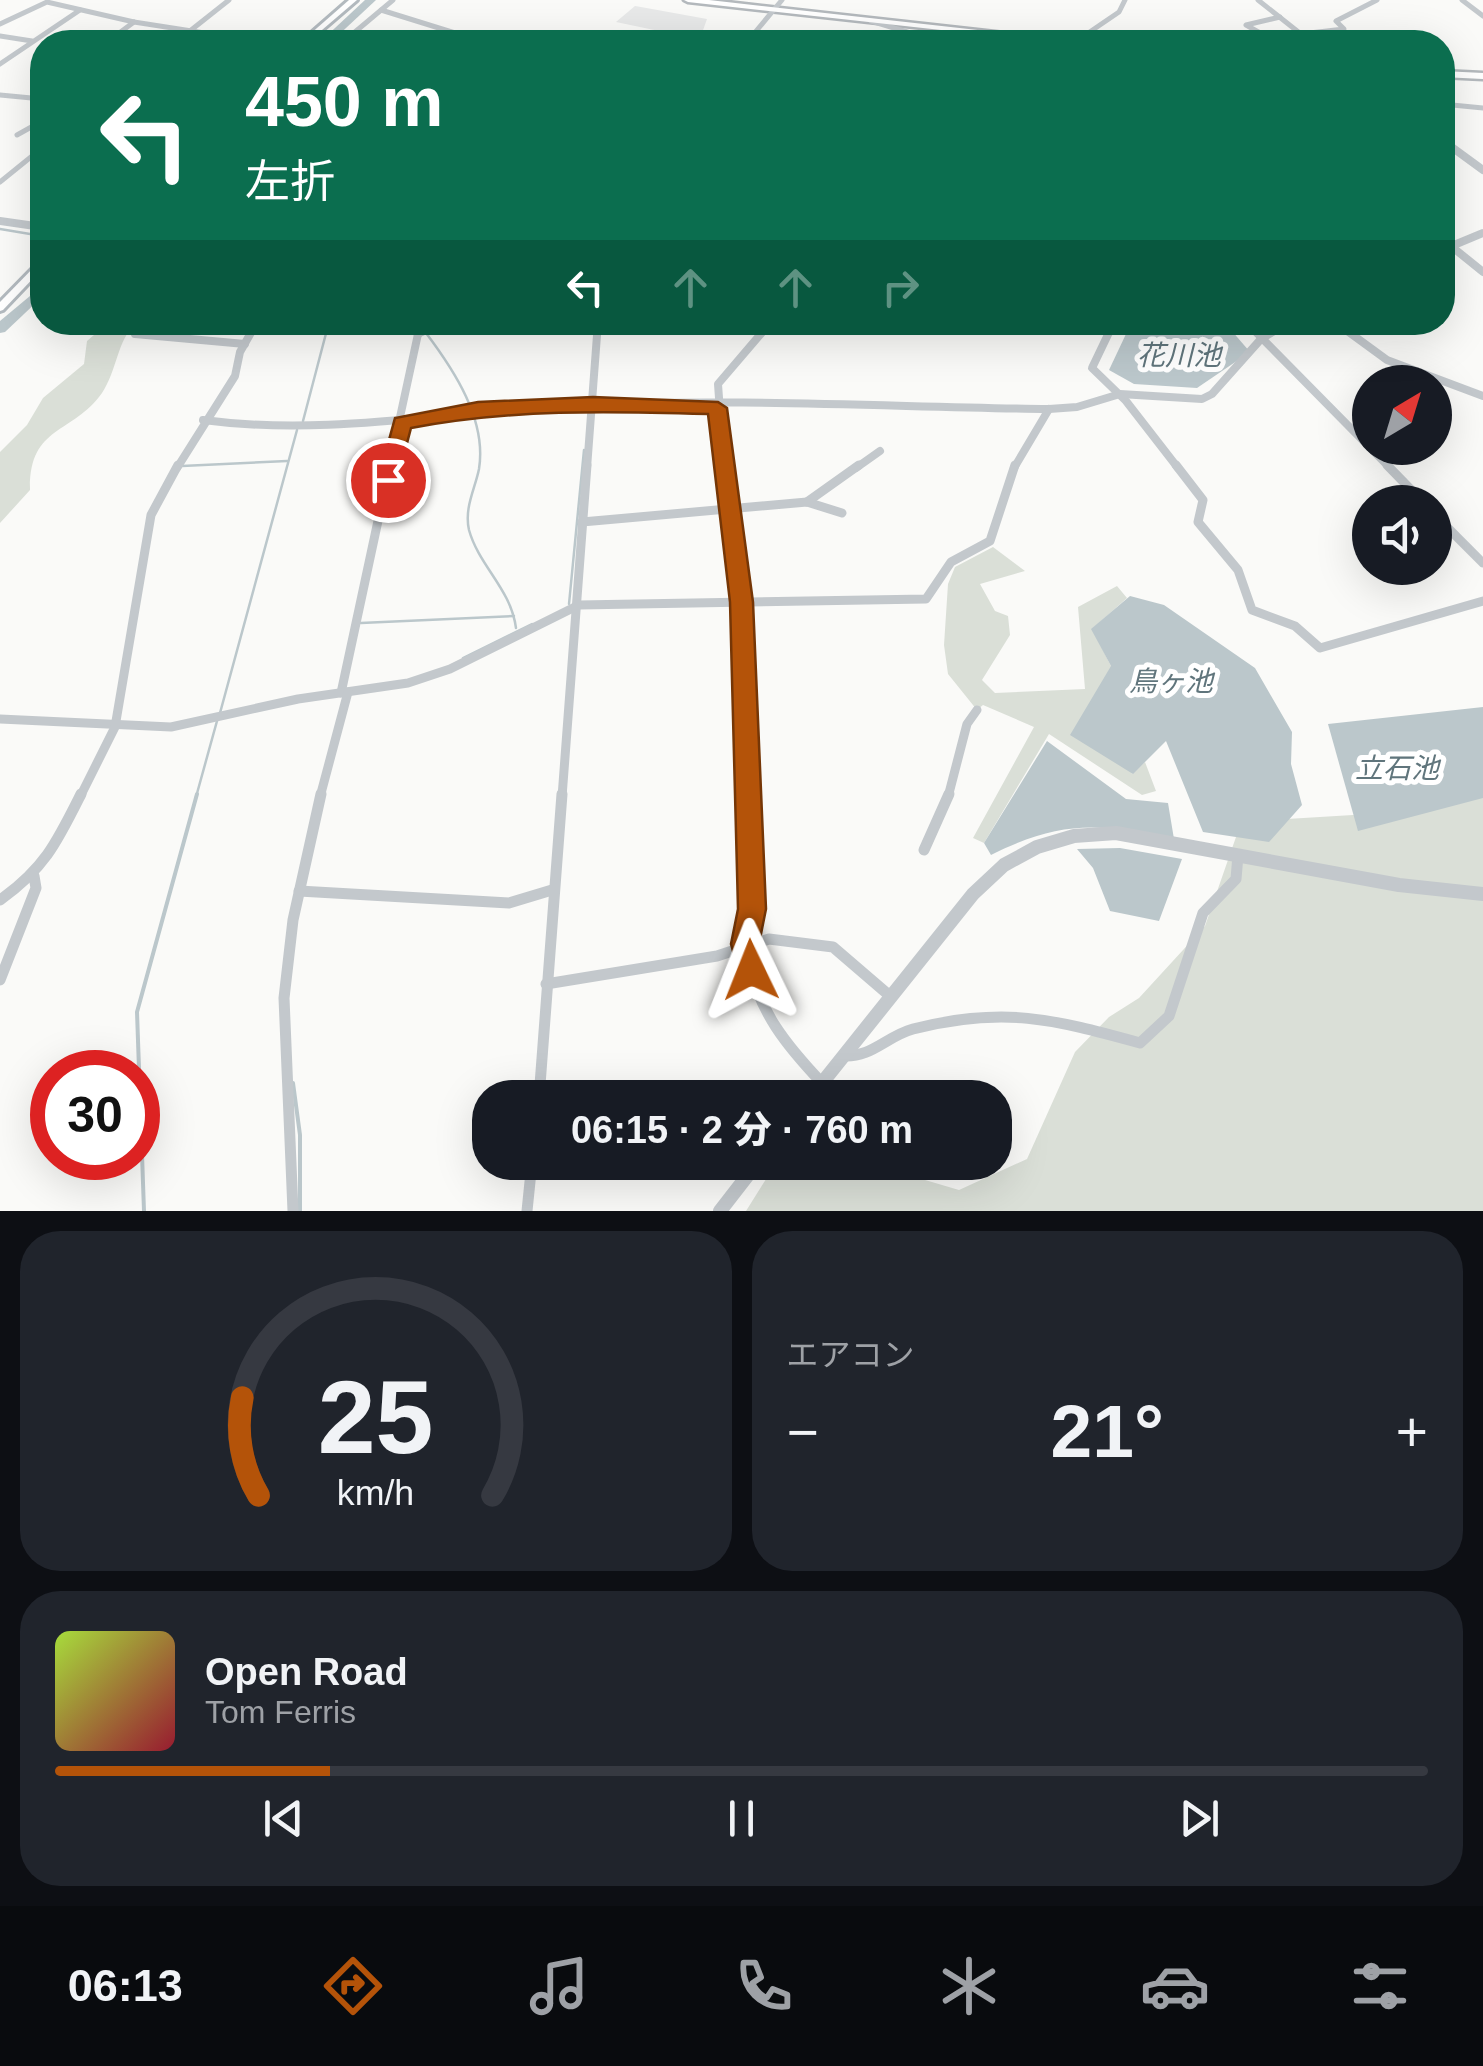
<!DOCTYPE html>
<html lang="ja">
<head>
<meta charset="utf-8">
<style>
  :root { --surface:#171b24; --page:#20242c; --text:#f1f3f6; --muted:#9ea1a6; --line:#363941; --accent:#b45309 }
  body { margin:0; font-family:Helvetica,"Noto Sans JP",sans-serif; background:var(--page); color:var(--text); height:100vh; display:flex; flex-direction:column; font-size:38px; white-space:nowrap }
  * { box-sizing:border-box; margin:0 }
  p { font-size:32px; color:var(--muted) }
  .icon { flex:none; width:55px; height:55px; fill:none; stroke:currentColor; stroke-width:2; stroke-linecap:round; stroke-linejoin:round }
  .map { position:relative; height:1211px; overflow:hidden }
  .details { display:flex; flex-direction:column; gap:20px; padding:20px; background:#0d0f14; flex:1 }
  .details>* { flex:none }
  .guide { position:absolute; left:30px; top:30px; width:1425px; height:305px; border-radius:40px; box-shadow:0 10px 40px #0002; background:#0b6e4f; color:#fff; overflow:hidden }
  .needle { width:65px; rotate:38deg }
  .controls { position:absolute; left:1352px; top:365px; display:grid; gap:20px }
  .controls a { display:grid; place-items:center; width:100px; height:100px; border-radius:50%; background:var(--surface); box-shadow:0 10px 40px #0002; font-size:50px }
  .speed { position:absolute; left:30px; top:1050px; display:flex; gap:20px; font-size:50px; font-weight:700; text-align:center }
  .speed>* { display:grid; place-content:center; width:130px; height:130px; border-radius:50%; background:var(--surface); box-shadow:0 10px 40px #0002; line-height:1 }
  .speed .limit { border:15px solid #d22; background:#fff; color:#111 }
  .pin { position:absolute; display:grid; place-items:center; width:85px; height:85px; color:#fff; margin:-42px; border:5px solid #fff; border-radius:50%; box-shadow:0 2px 10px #0007 }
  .me { position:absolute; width:110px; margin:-55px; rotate:358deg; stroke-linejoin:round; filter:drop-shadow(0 0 8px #0008) }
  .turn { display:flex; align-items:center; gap:35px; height:210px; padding:0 50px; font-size:45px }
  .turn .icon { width:130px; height:130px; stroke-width:2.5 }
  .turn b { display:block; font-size:70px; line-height:85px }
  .lanes { display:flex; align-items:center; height:95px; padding:0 50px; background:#0003; justify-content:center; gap:50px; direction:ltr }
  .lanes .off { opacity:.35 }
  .big { font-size:75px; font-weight:800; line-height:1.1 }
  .details .tile { flex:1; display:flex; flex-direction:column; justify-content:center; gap:15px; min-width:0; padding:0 35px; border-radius:40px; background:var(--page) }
  .details .dial { align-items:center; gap:0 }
  .dial svg { height:260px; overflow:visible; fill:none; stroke:var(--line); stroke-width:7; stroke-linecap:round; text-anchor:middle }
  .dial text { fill:var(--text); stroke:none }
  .song { display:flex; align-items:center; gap:30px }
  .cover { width:120px; height:120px; border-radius:15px; background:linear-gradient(135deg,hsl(80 70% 55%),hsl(350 70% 35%)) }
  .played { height:10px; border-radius:5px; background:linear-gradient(90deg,var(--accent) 20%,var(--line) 20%) }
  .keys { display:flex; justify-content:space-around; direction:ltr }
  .heat { display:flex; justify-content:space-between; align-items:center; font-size:55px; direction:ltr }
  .details .tiles { flex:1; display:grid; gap:20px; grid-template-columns:1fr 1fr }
  .tile:last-child { grid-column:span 2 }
  .trip { position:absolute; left:472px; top:1080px; width:540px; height:100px; border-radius:40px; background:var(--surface); box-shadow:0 10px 40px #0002; font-weight:800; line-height:100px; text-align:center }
  .menu { display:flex; height:160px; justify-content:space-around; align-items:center; background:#090b0e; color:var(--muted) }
  .menu .icon { width:70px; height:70px }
  .menu .active { color:var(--accent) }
  .menu b { font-size:45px; color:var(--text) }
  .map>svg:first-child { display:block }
  .built { fill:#e8e9e9 }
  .green { fill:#dadfd7 }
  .water { fill:#bbc7cb }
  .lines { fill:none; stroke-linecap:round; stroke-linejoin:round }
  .stream-far1 { stroke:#bbc7cb; stroke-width:2.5 }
  .stream { stroke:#bbc7cb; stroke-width:4 }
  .river { fill:#bbc7cb; fill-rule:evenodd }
  .secondary-casing { stroke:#b3babf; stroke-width:6 }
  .trunk-casing { stroke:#b4b9bd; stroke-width:5 }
  .minor-far3 { stroke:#c3c8cc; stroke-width:5 }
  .minor-far2 { stroke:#c3c8cc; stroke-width:8 }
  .minor-far1 { stroke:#c3c8cc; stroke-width:9 }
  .minor { stroke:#c3c8cc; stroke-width:11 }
  .tertiary-far1 { stroke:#c3c8cc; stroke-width:8 }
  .tertiary { stroke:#c3c8cc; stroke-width:14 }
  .secondary { fill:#fff; fill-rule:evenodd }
  .trunk { fill:#fff; fill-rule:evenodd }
  .route { fill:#b45309; stroke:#753606; stroke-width:2.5 }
  .labels { text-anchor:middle; stroke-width:10; stroke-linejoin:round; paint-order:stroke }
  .water-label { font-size:28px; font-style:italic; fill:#60757c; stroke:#fff }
</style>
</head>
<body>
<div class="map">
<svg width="1483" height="1211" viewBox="0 0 1483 1211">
  <rect width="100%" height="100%" fill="#fafaf8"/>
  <polygon class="built" points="635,6 641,7 707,19 702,33 685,30 678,35 616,22"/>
  <g class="green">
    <path d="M108 323H136C117 340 117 371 102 393 72 435 29 425 30 490L0 523V452L27 425 43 398 84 364 87 341Z"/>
    <polygon points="993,547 1025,571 980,584 995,611 1008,616 1010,635 982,680 995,693 1085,689 1078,607 1117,586 1127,598 1092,629 1111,666 1132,774 1145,762 1156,791 1142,795 1049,734 984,843 973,838 1034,727 983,705 977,710 948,674 944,645 948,584 955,567"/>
    <polygon points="1483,790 1483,1211 746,1211 776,1163 898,1172 959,1190 1027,1159 1075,1052 1109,1017 1139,998 1205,926 1236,837 1287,819 1402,812"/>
  </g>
  <g class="water">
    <polygon points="1138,323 1225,323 1250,352 1197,388 1134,384 1109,370 1126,334"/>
    <polygon points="1130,596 1164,605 1255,668 1292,732 1291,764 1302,805 1269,842 1203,832 1166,741 1133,774 1070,735 1111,666 1091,629"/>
    <polygon points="1483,707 1483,798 1358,831 1328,724"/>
    <path d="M1047 741 1126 799 1168 803 1174 839C1099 823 1061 820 991 855L984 843Z"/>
    <polygon points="1120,848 1182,859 1159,921 1110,911 1093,868 1077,849"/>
  </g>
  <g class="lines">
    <g class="stream-far1">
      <polyline points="0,229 42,236"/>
      <path d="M426 333C454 370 487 420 479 469 475 489 464 508 469 530 479 566 511 589 516 628"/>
      <polyline points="303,421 329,322"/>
      <polyline points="182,466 287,461"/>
      <polyline points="569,604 584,450"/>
      <polyline points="361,623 514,616"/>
      <polyline points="463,658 532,624"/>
      <polyline points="220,713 297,430"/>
      <polyline points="196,797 217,721"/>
    </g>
    <g class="stream">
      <polyline points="293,1083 300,1135 300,1211"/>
      <polyline points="144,1211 137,1012 197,794"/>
    </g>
    <g class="river">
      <polygon points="365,0 376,0 331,42 320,42"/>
      <polygon points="42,286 42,297 5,332 0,333 0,321"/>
    </g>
    <defs>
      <g id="secondary">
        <polygon points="349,0 357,0 308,42 301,42"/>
        <polygon points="42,261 42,269 3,310 0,311 0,302 39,262"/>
      </g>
      <g id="trunk">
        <polygon points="684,0 709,0 1067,40 1071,42 1049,42 688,2"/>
        <polygon points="1442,71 1483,73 1483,79 1442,77"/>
      </g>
    </defs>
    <use href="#secondary" class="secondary-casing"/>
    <use href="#trunk" class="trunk-casing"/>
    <g class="minor-far3">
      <polyline points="1258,0 1311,42"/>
      <polyline points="1462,0 1483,16"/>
      <polyline points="381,10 484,42"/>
      <polyline points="871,21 940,42"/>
      <polyline points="0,24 47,2 134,22 243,39 304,42"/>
      <polyline points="1335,32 1362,42"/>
      <polyline points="1301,34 1344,29 1336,21 1377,0"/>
      <polyline points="0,36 32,41"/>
      <polyline points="107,42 134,22"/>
      <polyline points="176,42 229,0"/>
      <polyline points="343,42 393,0"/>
      <polyline points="747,42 782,0"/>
      <polyline points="1075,42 1119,12 1125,0"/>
      <polyline points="1276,42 1246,25 1280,17"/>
      <polyline points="0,64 80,10"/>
      <polyline points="0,95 42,99"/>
      <polyline points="1442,104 1483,108"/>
      <polyline points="17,135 42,121"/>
      <polyline points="0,182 42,148"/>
    </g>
    <g class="minor-far2">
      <polyline points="0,221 42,227"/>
      <polyline points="1451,246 1483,272"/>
      <polyline points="1442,250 1483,233"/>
      <polyline points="406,322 418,334"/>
      <polyline points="1114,322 1092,368 1126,401 1178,468"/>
      <polyline points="1246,322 1390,468"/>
      <polyline points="1335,322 1387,360 1483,396"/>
      <polyline points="135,334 245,344"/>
      <polyline points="418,334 432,327 430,322"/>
      <polyline points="176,335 185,322"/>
      <path d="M203 420C330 437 453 410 580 405 735 398 893 407 1049 409L1077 407 1120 394 1202 399 1212 394 1261 339 1289 322"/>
      <polyline points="177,468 235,376 240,352 257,322"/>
      <polyline points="389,468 418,334"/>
      <polyline points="587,468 598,322"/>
      <polyline points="724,468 718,384 771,322"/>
      <polyline points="856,468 880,451"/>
      <polyline points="1014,468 1049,409"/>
    </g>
    <g class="minor-far1">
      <polyline points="723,465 741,603 748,797"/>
      <polyline points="1176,465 1203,500 1198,522 1238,570 1252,610 1295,626 1320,648 1483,601"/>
      <polyline points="1387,465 1423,502"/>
      <polyline points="807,502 859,465"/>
      <polyline points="1435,515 1483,563"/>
      <polyline points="582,522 807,502 842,513"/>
      <polyline points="341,693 390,465"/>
      <polyline points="0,719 171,727 298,699 408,683 450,669 579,605 926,599 951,562 990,541 1015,465"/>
      <polyline points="80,797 115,727 151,515 178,465"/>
      <polyline points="320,797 348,692"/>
      <polyline points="562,797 587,465"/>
      <polyline points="948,797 967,724 977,710"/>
    </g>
    <g class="minor">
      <path d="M748 794 749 962C759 1012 787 1046 822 1083"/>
      <polyline points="924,850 949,794"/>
      <polyline points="299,891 509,903 552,890"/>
      <path d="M0 900C45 868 57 842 81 794"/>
      <polyline points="0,980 36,888 34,876"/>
      <polyline points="546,984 717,956 769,939 833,947 890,996"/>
      <path d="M843 1056C871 1058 887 1036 913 1029 1004 1006 1052 1019 1140 1043L1169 1016 1203 913 1236 879 1238 855"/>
      <polyline points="539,1098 562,794"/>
      <polyline points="293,1211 284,998 293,920 321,794"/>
      <polyline points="527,1211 532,1162"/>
    </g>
    <polyline class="tertiary-far1" points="1442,140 1483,170"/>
    <g class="tertiary">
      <polyline points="810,1098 973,894 1004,865 1037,847 1074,836 1116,833 1399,885 1483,894"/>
      <polyline points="720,1211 758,1162"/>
    </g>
    <use href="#secondary" class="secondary"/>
    <use href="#trunk" class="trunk"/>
  </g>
  <path class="route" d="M593 397 718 402 727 408 753 602 766 909 759 944 766 970 761 980 751 984 741 980 731 944 738 909 730 602 708 414C608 411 510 409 411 428L396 485H381L378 480 395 418 478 402Z"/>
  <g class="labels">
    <g class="water-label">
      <text x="1179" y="365">花川池</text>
      <text x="1171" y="691">鳥ヶ池</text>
      <text x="1397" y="778">立石池</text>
    </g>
  </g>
</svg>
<div class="controls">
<a><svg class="needle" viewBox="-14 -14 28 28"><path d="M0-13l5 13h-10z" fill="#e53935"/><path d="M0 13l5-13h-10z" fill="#9ea1a6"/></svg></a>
<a><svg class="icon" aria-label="sound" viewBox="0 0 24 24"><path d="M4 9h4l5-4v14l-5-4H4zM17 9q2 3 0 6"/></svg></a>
</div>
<div class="speed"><div class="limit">30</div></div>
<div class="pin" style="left:388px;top:480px;background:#d93025"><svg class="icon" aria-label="arrive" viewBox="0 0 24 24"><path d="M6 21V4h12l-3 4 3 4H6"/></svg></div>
<svg class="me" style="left:751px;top:970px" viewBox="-20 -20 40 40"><path d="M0-17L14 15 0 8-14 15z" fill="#b45309" stroke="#fff" stroke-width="4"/></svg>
<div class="trip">06:15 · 2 分 · 760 m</div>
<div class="guide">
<div class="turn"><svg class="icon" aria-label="left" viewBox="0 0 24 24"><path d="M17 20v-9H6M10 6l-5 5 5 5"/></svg><div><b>450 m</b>左折</div></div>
<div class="lanes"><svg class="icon" aria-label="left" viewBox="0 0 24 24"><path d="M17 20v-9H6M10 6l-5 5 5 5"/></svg><svg class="icon off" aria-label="ahead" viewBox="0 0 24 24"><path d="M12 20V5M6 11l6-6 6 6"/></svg><svg class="icon off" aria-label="ahead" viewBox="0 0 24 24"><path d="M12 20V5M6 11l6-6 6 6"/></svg><svg class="icon off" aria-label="right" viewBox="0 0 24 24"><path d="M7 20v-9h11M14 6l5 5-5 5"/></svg></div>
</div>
</div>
<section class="details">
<div class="tiles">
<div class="tile dial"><svg viewBox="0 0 100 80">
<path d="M14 69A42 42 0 1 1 86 69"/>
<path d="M14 69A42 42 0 0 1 9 39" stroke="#b45309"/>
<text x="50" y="56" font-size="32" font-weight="700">25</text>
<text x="50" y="72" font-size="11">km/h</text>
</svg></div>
<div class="tile"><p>エアコン</p>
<div class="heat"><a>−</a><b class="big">21°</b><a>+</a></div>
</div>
<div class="tile">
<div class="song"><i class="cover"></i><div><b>Open Road</b><p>Tom Ferris</p></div></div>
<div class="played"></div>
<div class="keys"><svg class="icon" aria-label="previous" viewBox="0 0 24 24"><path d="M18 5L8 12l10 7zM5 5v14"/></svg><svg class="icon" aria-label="pause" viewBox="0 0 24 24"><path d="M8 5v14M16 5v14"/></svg><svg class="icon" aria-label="next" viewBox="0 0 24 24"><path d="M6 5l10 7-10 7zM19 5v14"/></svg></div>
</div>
</div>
</section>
<nav class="menu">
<b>06:13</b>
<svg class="icon active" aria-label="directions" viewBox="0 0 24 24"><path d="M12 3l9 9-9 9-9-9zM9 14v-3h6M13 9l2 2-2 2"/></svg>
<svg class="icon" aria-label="music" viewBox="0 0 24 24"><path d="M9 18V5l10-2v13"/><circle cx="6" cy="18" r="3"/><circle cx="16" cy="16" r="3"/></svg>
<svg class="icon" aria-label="phone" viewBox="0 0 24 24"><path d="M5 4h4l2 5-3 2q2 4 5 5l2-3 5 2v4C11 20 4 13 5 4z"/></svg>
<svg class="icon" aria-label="climate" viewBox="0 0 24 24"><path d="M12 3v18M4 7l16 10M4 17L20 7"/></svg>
<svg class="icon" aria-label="car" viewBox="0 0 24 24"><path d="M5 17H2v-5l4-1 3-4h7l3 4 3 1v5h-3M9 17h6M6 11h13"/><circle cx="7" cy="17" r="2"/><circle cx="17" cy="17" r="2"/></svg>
<svg class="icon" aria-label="filters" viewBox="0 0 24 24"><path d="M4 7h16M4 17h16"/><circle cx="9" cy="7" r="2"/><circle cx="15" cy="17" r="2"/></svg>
</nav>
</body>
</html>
